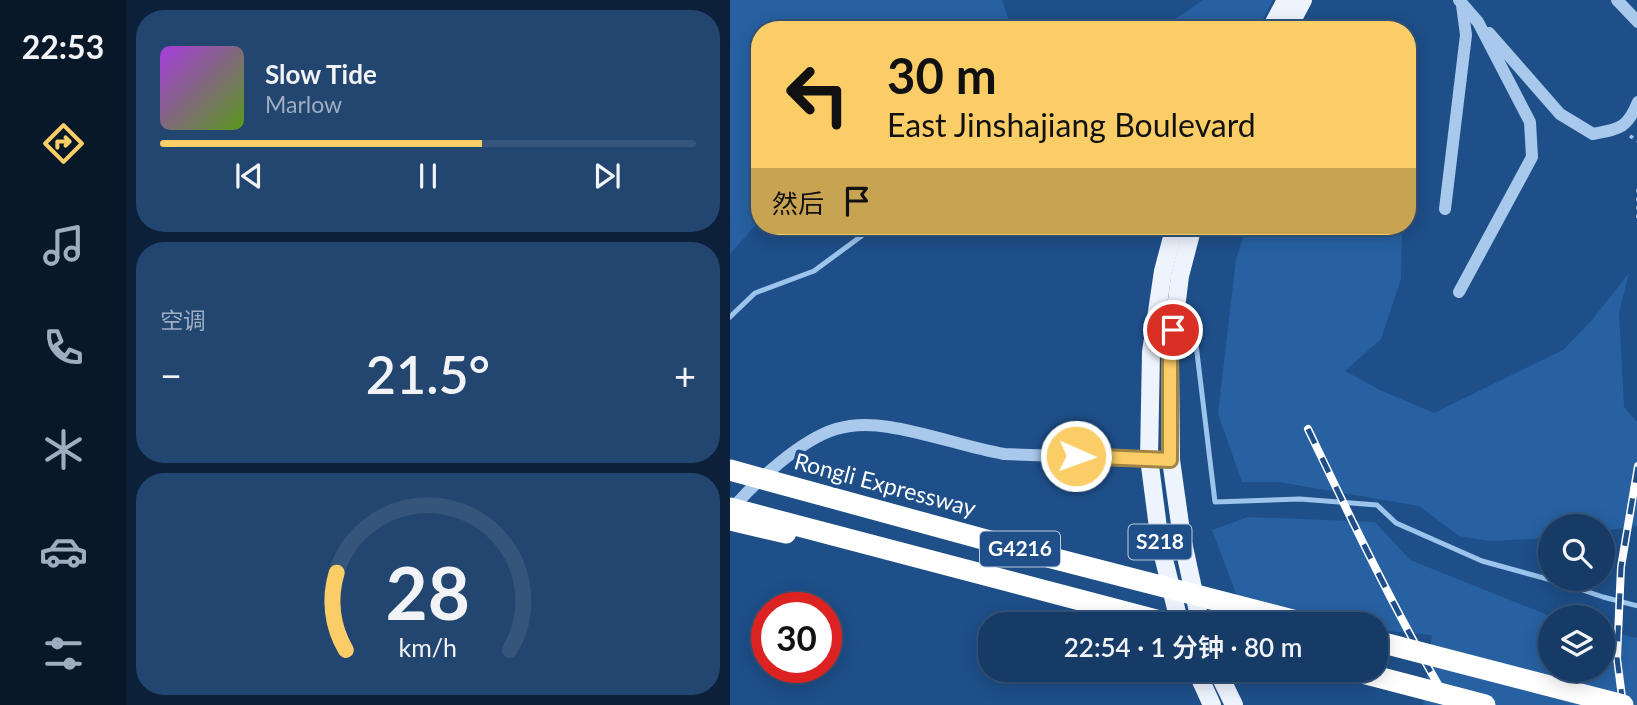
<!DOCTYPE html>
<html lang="zh">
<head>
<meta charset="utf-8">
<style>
  :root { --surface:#163b67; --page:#234670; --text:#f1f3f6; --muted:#9eadc0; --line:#35557b; --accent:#fbcd67 }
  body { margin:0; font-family:Lato,"Noto Sans SC",sans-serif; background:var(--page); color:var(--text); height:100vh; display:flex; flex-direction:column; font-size:26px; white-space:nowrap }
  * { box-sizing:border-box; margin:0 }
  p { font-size:23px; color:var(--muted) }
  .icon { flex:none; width:38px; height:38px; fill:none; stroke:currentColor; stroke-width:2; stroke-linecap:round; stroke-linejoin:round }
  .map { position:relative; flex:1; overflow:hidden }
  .side { display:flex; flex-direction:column; gap:10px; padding:10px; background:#0c2039; width:604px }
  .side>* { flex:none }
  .hud { position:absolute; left:21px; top:21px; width:665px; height:214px; border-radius:28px; box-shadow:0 4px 18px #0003,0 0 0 2px var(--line); background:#fbcd67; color:#111; overflow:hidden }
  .buttons { position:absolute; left:808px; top:514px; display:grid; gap:14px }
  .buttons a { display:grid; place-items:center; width:77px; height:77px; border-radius:50%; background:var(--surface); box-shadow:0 4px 18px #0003,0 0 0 2px var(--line); font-size:35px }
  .speed { position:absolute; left:21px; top:592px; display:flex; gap:14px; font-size:35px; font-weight:700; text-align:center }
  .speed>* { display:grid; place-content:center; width:91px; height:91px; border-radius:50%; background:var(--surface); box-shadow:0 4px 18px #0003,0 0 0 2px var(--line); line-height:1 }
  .speed .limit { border:10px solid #d22; background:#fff; color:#111 }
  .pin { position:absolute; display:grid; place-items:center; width:60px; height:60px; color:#fff; margin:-30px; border:4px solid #fff; border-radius:50%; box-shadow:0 2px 7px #0007 }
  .me { position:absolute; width:77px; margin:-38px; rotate:92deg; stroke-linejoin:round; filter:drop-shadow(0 0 5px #0008) }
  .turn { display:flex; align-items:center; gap:24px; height:147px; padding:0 21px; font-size:32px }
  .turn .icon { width:91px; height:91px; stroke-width:2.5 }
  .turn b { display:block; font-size:49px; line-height:60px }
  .then { display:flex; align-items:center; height:66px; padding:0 21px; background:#0003; gap:14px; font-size:26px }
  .big { font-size:52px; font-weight:600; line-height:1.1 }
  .side .widget { flex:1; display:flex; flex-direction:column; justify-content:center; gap:10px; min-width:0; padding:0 24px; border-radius:28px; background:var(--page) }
  .side .dial { align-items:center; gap:0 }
  .dial svg { height:182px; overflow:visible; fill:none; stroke:var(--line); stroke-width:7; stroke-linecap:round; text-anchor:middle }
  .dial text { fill:var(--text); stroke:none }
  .song { display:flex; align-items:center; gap:21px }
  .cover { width:84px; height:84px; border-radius:10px; background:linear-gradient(135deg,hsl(280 70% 55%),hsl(90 70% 35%)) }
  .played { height:7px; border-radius:4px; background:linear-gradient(90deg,var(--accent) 60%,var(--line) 60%) }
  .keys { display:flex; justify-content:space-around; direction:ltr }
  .heat { display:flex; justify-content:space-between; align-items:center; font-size:38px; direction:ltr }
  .trip { position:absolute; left:248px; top:612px; width:410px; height:70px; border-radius:28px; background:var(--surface); box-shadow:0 4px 18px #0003,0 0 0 2px var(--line); font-weight:600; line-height:70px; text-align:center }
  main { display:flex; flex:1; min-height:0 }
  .dock { display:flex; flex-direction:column; width:126px; justify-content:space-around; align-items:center; background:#091829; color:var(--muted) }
  .dock .icon { width:49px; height:49px }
  .dock .selected { color:var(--accent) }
  .dock b { font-size:32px; color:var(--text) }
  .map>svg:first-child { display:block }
  .green { fill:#2761a2 }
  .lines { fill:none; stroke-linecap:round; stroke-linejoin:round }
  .stream { stroke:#9cc4ed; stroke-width:5 }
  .path { stroke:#a8c8ec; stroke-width:3.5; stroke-dasharray:3.5 5; stroke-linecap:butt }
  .minor { stroke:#a8c8ec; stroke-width:12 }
  .major { stroke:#edf4fe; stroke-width:18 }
  .highway { stroke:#fff; stroke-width:21 }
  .rail-casing { stroke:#fff; stroke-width:8 }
  .rail { stroke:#1e4f89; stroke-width:5; stroke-dasharray:16; stroke-linecap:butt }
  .highway-bridge { stroke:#fff; stroke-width:21 }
  .route-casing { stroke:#a38543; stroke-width:18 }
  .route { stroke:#fbcd67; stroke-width:12 }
  .labels { text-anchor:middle; stroke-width:7; stroke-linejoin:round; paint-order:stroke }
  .shield { fill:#1e4f89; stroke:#bccadc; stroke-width:2 }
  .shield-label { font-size:21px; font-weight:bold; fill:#fff }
  .street-label { font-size:23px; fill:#fff; stroke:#1e4f89 }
</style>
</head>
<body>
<main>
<nav class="dock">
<b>22:53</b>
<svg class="icon selected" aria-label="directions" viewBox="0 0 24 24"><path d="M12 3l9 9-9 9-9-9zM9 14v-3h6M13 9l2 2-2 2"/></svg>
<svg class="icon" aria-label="music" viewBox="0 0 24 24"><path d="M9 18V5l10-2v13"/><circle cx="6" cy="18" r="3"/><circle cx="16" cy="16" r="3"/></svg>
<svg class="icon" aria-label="phone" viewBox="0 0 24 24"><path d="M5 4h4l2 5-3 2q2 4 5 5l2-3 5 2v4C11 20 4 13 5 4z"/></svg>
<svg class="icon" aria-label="climate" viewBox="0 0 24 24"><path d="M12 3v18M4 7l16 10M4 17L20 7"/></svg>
<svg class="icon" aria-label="car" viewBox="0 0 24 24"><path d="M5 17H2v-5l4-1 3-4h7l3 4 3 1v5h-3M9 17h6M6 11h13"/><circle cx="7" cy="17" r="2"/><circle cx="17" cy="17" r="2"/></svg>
<svg class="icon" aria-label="filters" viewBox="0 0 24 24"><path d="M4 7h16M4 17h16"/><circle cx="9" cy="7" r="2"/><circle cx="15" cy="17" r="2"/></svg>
</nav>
<section class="side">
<div class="widget">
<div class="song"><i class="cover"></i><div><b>Slow Tide</b><p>Marlow</p></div></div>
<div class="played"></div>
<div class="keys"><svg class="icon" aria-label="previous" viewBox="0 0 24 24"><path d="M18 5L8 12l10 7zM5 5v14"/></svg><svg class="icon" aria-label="pause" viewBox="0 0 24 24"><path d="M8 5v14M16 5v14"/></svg><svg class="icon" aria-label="next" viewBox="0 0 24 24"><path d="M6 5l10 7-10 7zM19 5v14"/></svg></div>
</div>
<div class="widget"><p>空调</p>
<div class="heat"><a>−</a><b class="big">21.5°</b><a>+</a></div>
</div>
<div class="widget dial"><svg viewBox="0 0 100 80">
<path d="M14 69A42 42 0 1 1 86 69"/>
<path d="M14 69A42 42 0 0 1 10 35" stroke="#fbcd67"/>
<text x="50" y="56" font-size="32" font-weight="700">28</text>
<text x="50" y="72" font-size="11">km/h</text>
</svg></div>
</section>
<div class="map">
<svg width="908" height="705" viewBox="0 0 908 705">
  <rect width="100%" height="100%" fill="#1e4f89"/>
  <g class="green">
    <polygon points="0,0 272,0 282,30 30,30 30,223 23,228 0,254"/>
    <polygon points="473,0 543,0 527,30 435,30 441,22"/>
    <polygon points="517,226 672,226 671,279 651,339 615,371 650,390 704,413 833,350 862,320 899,273 889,313 894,407 907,422 907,526 873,531 873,527 821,527 821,538 759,541 729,536 689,506 549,482 512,482 488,414 506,259"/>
    <polygon points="518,517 645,522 680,560 825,618 821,618 821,670 873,670 873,630 907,638 907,705 693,705 702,635 646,630 646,625 518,625 482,530"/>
  </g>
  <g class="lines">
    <g class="stream">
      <polyline points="0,317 25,293 84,271 145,226"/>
      <polyline points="465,336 485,502 570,499 647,505 666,523 752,561 832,583 873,597 908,606"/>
    </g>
    <g class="path">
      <polyline points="900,136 908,141"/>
      <polyline points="908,189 908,218"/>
    </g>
    <g class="minor">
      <polyline points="729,0 748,22 800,122 802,157 729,292"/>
      <polyline points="887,0 908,22"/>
      <path d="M759 33 830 114 863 134C889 129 897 129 908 102"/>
      <polyline points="715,209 736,35 732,5"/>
      <path d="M0 511C24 483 70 440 106 429 123 424 141 424 159 427 198 433 235 447 274 454L441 460"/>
    </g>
    <g class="major">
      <polyline points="540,30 556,0"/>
      <polyline points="557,30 573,0"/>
      <polyline points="445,226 433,271 421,352 419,458 430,543 450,625"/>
      <polyline points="463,226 450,276 440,357 441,460 452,538 471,625"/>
      <polyline points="466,670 482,705"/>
      <polyline points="487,670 504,705"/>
    </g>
    <polyline class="highway" points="0,520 56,533"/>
    <defs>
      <g id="rail">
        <path d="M578 429C623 523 667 616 720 705"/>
        <polyline points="893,705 887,658 891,567 908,466"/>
      </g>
    </defs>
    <use href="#rail" class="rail-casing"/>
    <use href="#rail" class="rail"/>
    <g class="highway-bridge">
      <polyline points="0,470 322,558 582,625"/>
      <polyline points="0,508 445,625"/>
      <polyline points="646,641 893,705"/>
      <polyline points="621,670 755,705"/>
    </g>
  </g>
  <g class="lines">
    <defs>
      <polyline id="route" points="346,456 440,460 440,357 443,330"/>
    </defs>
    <use href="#route" class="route-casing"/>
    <use href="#route" class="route"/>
  </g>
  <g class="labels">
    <g class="shield">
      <rect x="398.5" y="524.5" width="63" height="35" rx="5"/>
      <rect x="250" y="531.5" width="80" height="35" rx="5"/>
    </g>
    <g class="shield-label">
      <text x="430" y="549">S218</text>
      <text x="290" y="556">G4216</text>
    </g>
    <g class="street-label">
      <text transform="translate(155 485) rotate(15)" y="8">Rongli Expressway</text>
    </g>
  </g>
</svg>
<div class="buttons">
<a><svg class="icon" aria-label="search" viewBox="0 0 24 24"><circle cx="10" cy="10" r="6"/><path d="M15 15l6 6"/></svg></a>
<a><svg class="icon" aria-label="layers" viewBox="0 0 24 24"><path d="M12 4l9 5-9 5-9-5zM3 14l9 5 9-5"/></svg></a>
</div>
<div class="speed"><div class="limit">30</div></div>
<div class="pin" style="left:443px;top:330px;background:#d93025"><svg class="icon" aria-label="arrive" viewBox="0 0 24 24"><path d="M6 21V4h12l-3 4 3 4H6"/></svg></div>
<svg class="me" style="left:346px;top:456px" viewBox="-20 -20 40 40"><circle r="17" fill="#fbcd67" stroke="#fff" stroke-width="3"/><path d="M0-11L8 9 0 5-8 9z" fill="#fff"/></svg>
<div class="trip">22:54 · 1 分钟 · 80 m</div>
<div class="hud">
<div class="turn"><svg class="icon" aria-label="left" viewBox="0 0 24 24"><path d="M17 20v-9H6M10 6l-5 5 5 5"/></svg><div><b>30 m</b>East Jinshajiang Boulevard</div></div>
<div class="then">然后<svg class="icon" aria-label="arrive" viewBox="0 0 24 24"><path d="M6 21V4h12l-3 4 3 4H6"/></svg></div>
</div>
</div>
</main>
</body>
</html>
